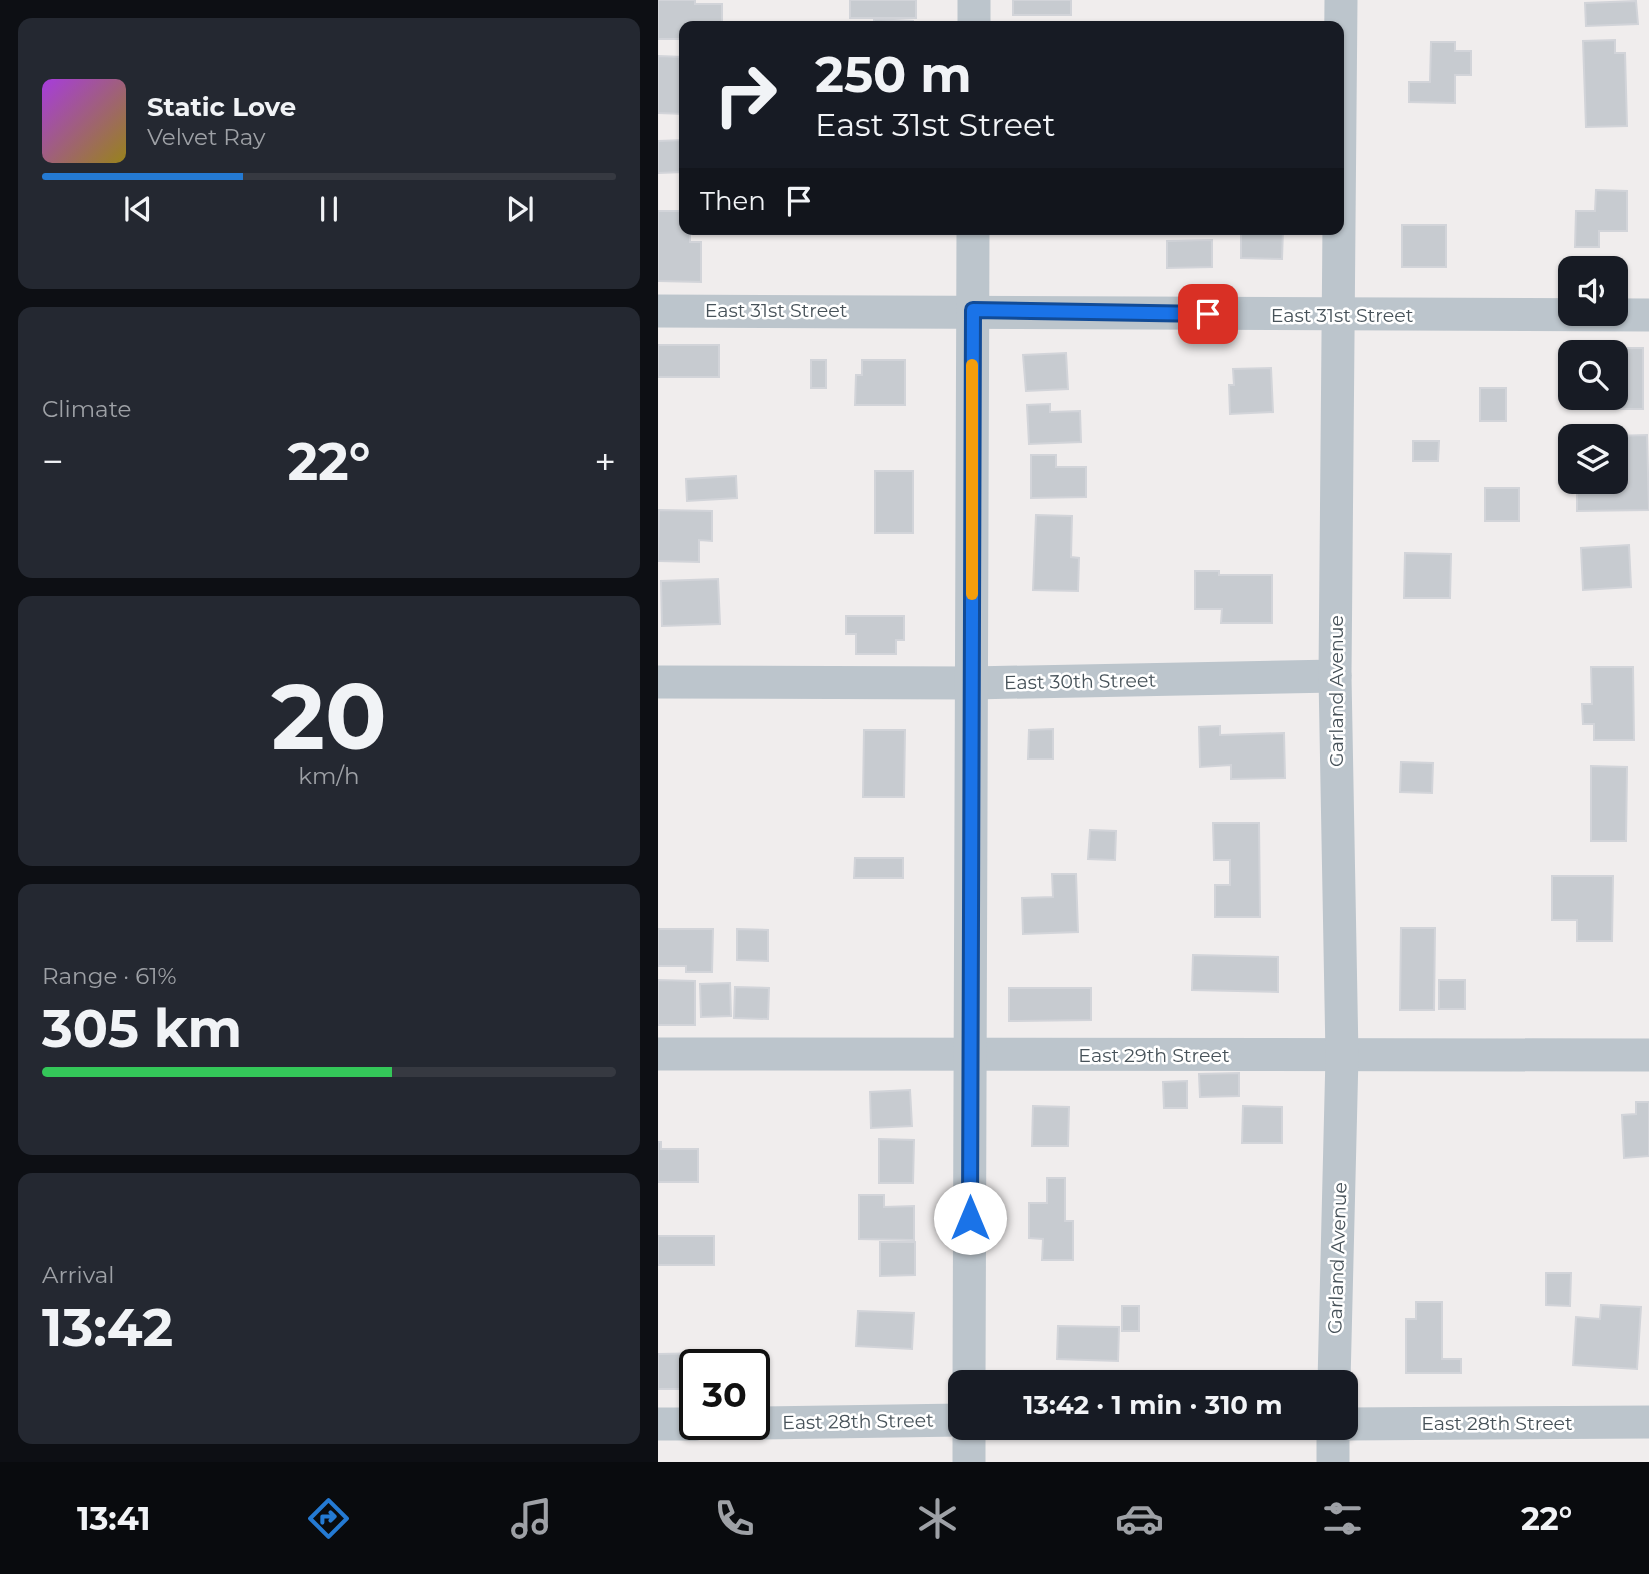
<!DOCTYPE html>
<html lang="en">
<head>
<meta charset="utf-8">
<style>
  :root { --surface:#171b24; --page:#242831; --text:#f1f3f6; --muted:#9ea1a6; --line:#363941; --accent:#247ad3 }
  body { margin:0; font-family:Montserrat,sans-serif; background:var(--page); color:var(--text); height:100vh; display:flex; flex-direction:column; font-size:26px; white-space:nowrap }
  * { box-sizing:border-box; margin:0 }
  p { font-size:23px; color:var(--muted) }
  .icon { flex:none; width:38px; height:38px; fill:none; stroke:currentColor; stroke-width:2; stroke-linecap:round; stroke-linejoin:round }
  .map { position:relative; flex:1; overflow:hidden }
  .panel { display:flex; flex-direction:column; gap:18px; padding:18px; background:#0d0f14; width:658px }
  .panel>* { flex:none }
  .guide { position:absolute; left:21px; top:21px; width:665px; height:214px; border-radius:14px; box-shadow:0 2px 5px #0004; background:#171b24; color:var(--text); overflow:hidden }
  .controls { position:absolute; left:900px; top:256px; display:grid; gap:14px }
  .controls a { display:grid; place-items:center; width:70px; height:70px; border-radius:14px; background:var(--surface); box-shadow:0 2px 5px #0004; font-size:35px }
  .speed { position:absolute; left:21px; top:1349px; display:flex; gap:14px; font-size:35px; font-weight:700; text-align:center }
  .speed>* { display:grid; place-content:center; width:91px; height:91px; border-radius:50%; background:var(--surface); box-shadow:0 2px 5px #0004; line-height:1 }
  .speed .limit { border:4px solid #111; border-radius:10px; background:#fff; color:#111 }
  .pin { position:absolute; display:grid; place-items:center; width:60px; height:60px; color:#fff; margin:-30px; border-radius:14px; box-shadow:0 4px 10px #0006 }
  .me { position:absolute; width:77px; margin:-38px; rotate:0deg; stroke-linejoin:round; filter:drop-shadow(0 0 5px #0008) }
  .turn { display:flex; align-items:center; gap:24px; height:147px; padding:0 21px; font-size:32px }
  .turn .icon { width:91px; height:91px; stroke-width:2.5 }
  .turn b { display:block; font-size:49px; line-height:60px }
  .then { display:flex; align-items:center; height:66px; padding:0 21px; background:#0003; gap:14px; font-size:26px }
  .big { font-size:52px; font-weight:700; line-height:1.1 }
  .panel .tile { flex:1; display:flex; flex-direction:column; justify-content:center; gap:10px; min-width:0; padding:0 24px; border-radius:14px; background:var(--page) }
  .panel .dial { align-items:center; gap:0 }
  .dial b { font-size:91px; line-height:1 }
  .song { display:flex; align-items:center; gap:21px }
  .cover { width:84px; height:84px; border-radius:10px; background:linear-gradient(135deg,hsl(280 70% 55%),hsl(50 70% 35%)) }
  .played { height:7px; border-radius:4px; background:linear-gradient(90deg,var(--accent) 35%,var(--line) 35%) }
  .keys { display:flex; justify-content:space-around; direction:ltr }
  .heat { display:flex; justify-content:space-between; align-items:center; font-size:38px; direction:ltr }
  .charge { height:10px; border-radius:5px; background:linear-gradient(90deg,#34c759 61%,var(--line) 0) }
  .trip { position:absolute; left:290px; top:1370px; width:410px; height:70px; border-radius:14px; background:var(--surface); box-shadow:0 2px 5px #0004; font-weight:700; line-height:70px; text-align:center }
  .tab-bar { display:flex; height:112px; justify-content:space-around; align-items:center; background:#090b0e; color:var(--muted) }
  .tab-bar .icon { width:49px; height:49px }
  .tab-bar .active { color:var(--accent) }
  .tab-bar b { font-size:32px; color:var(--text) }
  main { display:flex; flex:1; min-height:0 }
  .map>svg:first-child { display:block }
  .building { fill:#c7cbd0; stroke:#d2d4d9; stroke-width:2 }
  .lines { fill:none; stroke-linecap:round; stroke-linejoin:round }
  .minor { stroke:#bcc5cc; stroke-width:33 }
  .route-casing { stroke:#114b97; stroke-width:18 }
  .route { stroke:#1a73e8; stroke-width:12 }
  .slow { stroke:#f59e0b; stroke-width:12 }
  .labels { text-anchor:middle; stroke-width:5; stroke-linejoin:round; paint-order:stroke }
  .street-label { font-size:19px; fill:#475259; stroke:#fff }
</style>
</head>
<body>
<main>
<section class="panel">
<div class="tile">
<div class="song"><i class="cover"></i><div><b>Static Love</b><p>Velvet Ray</p></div></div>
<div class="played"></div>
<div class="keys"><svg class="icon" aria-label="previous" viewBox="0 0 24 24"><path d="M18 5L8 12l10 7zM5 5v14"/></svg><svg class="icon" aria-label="pause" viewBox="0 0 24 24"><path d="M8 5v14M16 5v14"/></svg><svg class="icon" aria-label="next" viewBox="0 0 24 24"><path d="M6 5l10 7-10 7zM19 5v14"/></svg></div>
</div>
<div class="tile"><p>Climate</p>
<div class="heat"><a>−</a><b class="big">22°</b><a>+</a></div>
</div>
<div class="tile dial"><b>20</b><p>km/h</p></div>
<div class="tile"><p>Range · 61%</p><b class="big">305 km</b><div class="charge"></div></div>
<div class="tile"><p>Arrival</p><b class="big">13:42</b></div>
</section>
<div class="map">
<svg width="991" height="1462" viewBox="0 0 991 1462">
  <rect width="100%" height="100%" fill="#f0eded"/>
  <g class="building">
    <polygon points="0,0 37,0 37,4 64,4 64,26 26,26 26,39 0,39"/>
    <rect x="192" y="0" width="66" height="18"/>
    <rect x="355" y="0" width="58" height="15"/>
    <polygon points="978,1 980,24 928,26 927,3"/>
    <polygon points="216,19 255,21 255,26 216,26"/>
    <polygon points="957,40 957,53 967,53 969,126 928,127 925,41"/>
    <polygon points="773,42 797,42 797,51 813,51 813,75 797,75 797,103 751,102 751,82 772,82"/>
    <polygon points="0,56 26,57 26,114 0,113"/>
    <polygon points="26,140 26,172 0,173 0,141"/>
    <polygon points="938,190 969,191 969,231 941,231 941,247 917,247 918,211 937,211"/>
    <polygon points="0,211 26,211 26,229 32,229 32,242 43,242 43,282 0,281"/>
    <rect x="744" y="225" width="44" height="42"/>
    <polygon points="583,229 625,229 624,259 583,258"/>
    <polygon points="554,240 554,267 509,268 509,241"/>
    <rect x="0" y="345" width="61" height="32"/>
    <polygon points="910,348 985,348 985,409 954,409 954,397 957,397 957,352 912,352 909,379"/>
    <polygon points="408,353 410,389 368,391 365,355"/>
    <rect x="153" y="360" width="15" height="28"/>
    <polygon points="204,360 247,360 247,405 197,405 198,375 204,375"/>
    <polygon points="613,368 615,412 572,414 571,385 576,385 575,369"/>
    <rect x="822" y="388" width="26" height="33"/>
    <polygon points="392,404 392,412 422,411 423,442 371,444 369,405"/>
    <polygon points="989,435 991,510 919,511 919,481 957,481 957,436 953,436"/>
    <polygon points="755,441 781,441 780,461 755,461"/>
    <polygon points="373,455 398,455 398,467 428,467 428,497 373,498"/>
    <rect x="217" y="471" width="38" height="62"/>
    <polygon points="78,476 79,498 29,501 28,479"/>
    <rect x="827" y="488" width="34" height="33"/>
    <polygon points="1,510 54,511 54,541 41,540 41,562 0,561"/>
    <polygon points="378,515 414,516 413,557 421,558 420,591 375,590"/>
    <polygon points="971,545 973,587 925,590 923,548"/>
    <polygon points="747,553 793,554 792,598 746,598"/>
    <polygon points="537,571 561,571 561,575 614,575 614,623 563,623 564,609 537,609"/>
    <polygon points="60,579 62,624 4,626 3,581"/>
    <polygon points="188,616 246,616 246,640 238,640 238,654 198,654 198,634 188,634"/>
    <polygon points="933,667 975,667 976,740 936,740 936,724 925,724 924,704 934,704"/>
    <polygon points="562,726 562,735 626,733 627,778 573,779 573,765 542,767 541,727"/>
    <polygon points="395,729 395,759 370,759 371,730"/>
    <polygon points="206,730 247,730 246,797 205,797"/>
    <polygon points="743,762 775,763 774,793 742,792"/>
    <polygon points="933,766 969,767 968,841 933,841"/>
    <polygon points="555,823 601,823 602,917 557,917 557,885 572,885 572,860 556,860"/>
    <polygon points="432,830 458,831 457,860 430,859"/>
    <polygon points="197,858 245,858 245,878 196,878"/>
    <polygon points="394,874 418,874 420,932 365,934 364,898 395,897"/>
    <polygon points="894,876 955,876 954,941 919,941 919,920 894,920"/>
    <polygon points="743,928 777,928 776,1010 742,1010"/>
    <polygon points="0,929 55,929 54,972 28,972 28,966 0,966"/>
    <polygon points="79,929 110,930 110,961 79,960"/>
    <polygon points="535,955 620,957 620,992 534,990"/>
    <polygon points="0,980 37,981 37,1025 0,1025"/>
    <rect x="781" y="980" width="26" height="29"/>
    <polygon points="72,983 73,1016 43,1017 42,984"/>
    <polygon points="77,987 111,988 110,1019 76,1018"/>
    <polygon points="351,988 433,988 433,1020 351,1021"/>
    <polygon points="581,1073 581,1096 542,1097 541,1074"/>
    <polygon points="529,1081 529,1108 506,1108 505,1082"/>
    <polygon points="252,1090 254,1126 213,1128 212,1092"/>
    <polygon points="978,1102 991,1102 991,1156 966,1158 964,1115 978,1114"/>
    <polygon points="375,1106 411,1107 410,1146 374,1146"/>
    <polygon points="585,1106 624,1107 624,1143 584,1143"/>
    <polygon points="221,1139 256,1140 255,1183 221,1183"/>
    <polygon points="0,1142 3,1142 3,1149 40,1149 40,1182 0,1182"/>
    <polygon points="389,1178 407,1178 407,1221 415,1221 415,1260 384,1260 385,1239 371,1238 371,1203 389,1203"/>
    <polygon points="201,1195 226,1195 226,1207 256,1206 256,1240 201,1239"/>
    <rect x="0" y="1236" width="56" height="29"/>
    <polygon points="222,1242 257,1242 257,1275 222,1276"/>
    <polygon points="888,1273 913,1273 912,1306 888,1305"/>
    <polygon points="758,1302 784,1302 784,1359 803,1359 803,1373 748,1373 748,1319 758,1319"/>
    <polygon points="943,1305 983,1307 979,1369 915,1365 918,1317 942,1319"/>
    <rect x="464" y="1306" width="17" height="25"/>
    <polygon points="200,1311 256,1313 254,1349 198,1346"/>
    <polygon points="400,1326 461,1327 460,1361 399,1359"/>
    <polygon points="50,1353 50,1365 37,1365 37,1389 0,1389 0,1354"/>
  </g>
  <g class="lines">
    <g class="minor">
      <polyline points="316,26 316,0"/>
      <polyline points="0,311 991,315"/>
      <polyline points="0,682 314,683 677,676"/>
      <polyline points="0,1054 991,1055"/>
      <polyline points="311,1382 315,229"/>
      <polyline points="676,1382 684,1056 677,676 683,0"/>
      <polyline points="96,1423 303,1420"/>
      <polyline points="0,1424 37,1424"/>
      <polyline points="688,1424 991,1422"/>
      <polyline points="311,1462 311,1428"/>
      <polyline points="675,1462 675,1428"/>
    </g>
  </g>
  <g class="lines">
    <defs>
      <polyline id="route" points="312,1218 315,310 550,314"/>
    </defs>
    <use href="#route" class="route-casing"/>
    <use href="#route" class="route"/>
    <polyline class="slow" points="314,594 314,365"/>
  </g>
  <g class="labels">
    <g class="street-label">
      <text x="118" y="317">East 31st Street</text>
      <text x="684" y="322">East 31st Street</text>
      <text transform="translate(422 681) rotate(-1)" y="7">East 30th Street</text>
      <text transform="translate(678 691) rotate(-90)" y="7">Garland Avenue</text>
      <text x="496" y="1062">East 29th Street</text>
      <text transform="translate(679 1258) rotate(-88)" y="7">Garland Avenue</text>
      <text transform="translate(200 1421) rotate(-1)" y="7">East 28th Street</text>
      <text x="839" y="1430">East 28th Street</text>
    </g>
  </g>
</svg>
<div class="controls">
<a><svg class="icon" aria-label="sound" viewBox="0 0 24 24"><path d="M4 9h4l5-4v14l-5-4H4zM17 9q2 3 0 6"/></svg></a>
<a><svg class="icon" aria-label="search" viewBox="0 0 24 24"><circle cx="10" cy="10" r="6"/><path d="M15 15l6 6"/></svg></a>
<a><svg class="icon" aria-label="layers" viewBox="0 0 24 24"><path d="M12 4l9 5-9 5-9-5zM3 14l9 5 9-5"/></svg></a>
</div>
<div class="speed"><div class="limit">30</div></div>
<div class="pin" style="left:550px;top:314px;background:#d93025"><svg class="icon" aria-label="arrive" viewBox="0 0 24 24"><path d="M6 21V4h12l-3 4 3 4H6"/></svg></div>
<svg class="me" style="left:312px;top:1218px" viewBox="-20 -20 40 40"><circle r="19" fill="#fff"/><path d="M0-13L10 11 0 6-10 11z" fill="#1a73e8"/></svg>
<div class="trip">13:42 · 1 min · 310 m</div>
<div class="guide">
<div class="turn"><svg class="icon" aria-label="right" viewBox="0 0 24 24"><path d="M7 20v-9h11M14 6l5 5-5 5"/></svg><div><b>250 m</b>East 31st Street</div></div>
<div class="then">Then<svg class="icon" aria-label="arrive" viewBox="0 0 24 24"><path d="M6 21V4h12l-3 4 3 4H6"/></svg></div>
</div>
</div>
</main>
<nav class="tab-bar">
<b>13:41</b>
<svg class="icon active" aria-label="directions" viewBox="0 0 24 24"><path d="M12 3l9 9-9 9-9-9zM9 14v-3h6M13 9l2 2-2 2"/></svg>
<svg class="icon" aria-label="music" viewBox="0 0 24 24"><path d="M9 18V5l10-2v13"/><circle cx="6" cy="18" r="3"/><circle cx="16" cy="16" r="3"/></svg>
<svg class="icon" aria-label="phone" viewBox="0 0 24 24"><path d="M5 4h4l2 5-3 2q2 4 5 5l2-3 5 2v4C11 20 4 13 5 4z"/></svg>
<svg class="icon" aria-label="climate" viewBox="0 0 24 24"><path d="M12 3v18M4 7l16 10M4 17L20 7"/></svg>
<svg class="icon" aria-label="car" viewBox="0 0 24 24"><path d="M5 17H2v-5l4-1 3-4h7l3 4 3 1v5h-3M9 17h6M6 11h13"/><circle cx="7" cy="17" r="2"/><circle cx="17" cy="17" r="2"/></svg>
<svg class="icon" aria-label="filters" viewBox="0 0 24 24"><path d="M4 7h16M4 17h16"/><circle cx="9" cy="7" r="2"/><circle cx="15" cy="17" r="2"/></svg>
<b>22°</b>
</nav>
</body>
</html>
